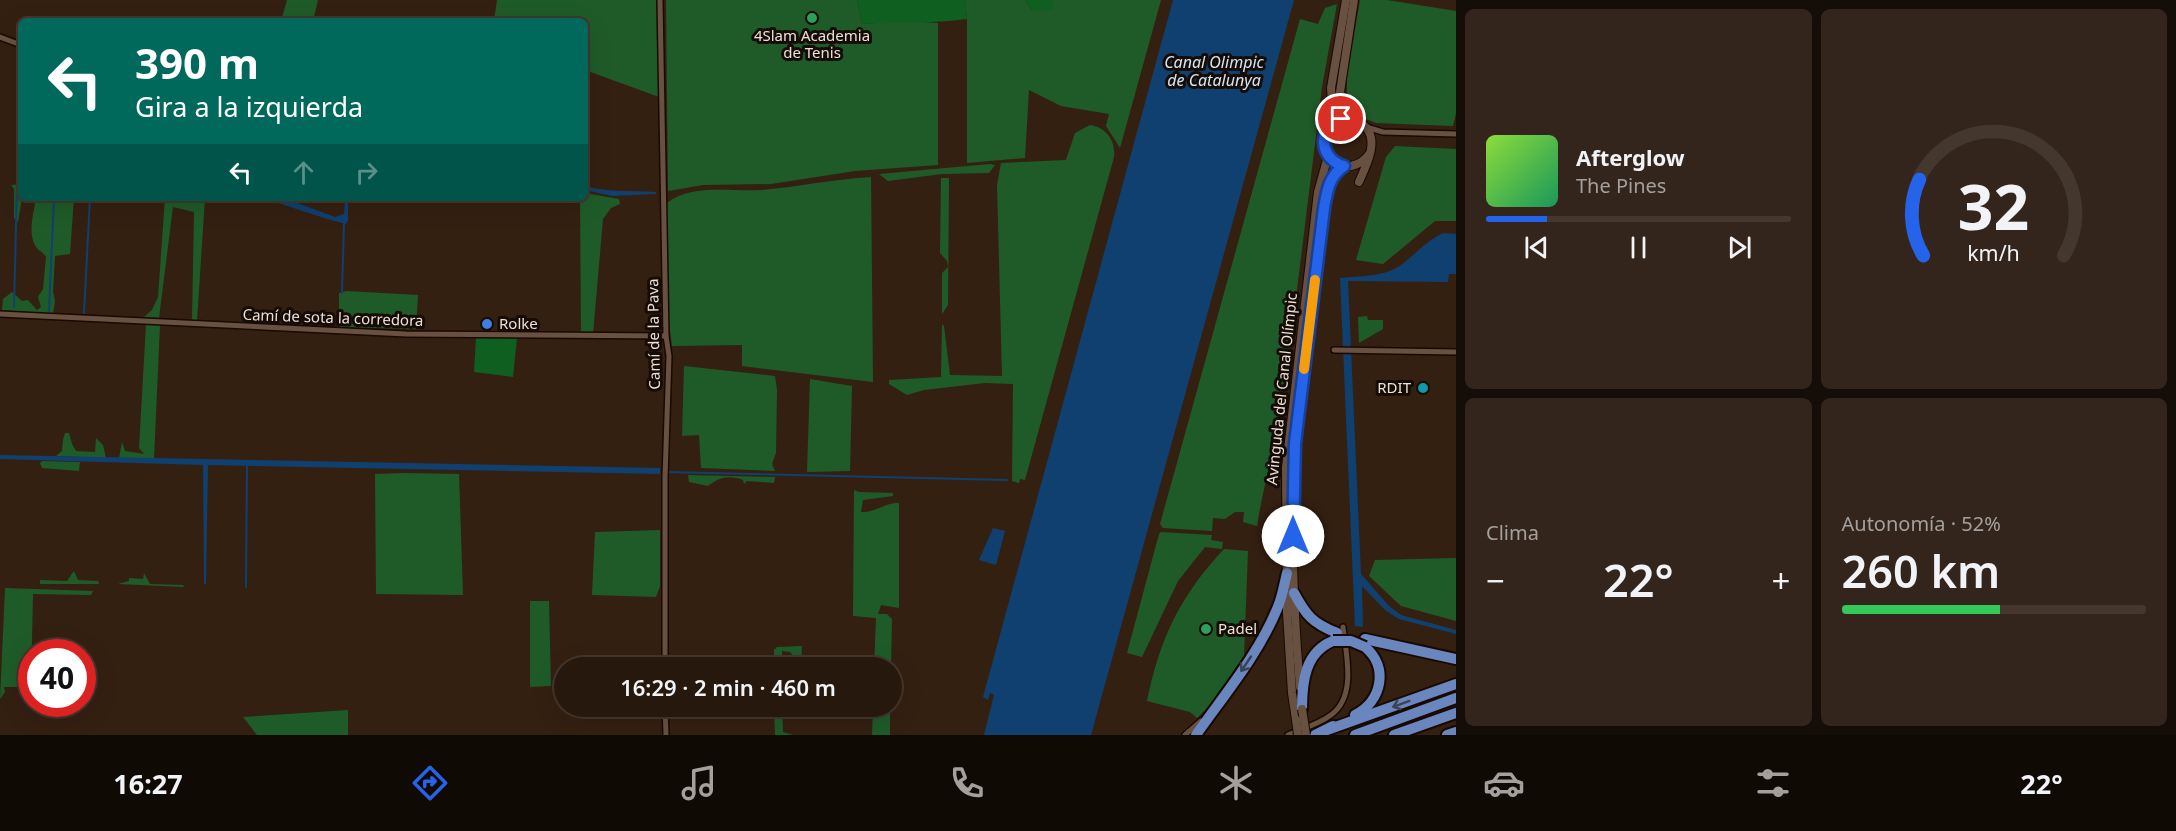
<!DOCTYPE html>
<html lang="es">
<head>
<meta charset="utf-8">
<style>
  :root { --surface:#27180d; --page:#33251b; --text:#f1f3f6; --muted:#a4a09d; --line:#43372e; --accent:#2563eb }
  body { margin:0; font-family:"Noto Sans",sans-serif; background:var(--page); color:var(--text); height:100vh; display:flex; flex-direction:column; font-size:22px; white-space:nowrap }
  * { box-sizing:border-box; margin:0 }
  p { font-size:20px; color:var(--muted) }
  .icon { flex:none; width:33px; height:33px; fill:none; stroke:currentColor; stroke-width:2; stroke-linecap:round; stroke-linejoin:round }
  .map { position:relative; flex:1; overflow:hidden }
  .panel { display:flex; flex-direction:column; gap:9px; padding:9px; background:#150d07; width:720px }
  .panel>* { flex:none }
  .hud { position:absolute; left:18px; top:18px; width:570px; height:183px; border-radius:9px; box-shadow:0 6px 24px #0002,0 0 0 2px var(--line); background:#00695c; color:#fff; overflow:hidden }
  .speed { position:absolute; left:18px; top:639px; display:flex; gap:12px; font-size:30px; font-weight:700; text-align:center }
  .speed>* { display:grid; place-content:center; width:78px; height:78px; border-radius:50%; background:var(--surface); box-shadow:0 6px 24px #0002,0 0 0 2px var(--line); line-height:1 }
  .speed .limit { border:9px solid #d22; background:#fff; color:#111 }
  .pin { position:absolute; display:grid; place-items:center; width:51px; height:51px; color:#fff; margin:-26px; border:3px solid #fff; border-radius:50%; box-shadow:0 2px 6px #0007 }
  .me { position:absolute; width:66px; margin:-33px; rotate:0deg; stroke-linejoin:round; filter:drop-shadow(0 0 4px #0008) }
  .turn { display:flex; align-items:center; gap:21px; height:126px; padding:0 18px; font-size:27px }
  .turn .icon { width:78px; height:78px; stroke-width:2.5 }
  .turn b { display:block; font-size:42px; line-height:51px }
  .lanes { display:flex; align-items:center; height:57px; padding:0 18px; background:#0003; justify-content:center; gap:30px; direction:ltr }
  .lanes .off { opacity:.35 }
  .big { font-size:45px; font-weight:600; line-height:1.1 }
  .panel .card { flex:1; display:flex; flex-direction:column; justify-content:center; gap:9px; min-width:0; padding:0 21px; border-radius:9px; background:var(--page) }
  .panel .dial { align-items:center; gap:0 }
  .dial svg { height:156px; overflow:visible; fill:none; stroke:var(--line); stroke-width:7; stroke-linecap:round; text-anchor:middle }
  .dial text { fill:var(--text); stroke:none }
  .song { display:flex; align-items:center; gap:18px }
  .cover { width:72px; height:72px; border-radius:9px; background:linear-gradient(135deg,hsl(90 70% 55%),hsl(150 70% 35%)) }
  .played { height:6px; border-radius:3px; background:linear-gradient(90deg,var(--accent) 20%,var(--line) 20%) }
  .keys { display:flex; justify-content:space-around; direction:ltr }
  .heat { display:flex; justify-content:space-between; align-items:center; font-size:33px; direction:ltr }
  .charge { height:9px; border-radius:4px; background:linear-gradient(90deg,#34c759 52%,var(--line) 0) }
  .panel .tiles { flex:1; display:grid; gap:9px; grid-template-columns:repeat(2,1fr) }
  .trip { position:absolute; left:554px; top:657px; width:348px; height:60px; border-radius:30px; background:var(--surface); box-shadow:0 6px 24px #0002,0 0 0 2px var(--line); font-weight:600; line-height:60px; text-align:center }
  .tabs { display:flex; height:96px; justify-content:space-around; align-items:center; background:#100a05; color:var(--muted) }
  .tabs .icon { width:42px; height:42px }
  .tabs .active { color:var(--accent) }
  .tabs b { font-size:27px; color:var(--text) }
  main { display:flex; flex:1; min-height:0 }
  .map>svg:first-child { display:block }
  .green { fill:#1f5b29 }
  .forest { fill:#0f5f21 }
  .water { fill:#0f4070 }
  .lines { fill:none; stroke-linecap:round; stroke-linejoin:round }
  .stream { stroke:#0f4070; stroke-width:2 }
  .street-casing { stroke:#1a0900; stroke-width:8 }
  .secondary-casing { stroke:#1a0900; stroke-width:10 }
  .highway-casing { stroke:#1a0900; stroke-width:14 }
  .street { stroke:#685141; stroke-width:5 }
  .secondary { stroke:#685141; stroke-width:8 }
  .highway { stroke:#6987be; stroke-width:10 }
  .secondary-bridge-casing { stroke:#1a0900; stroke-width:10; stroke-linecap:butt }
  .highway-bridge-casing { stroke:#1a0900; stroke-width:14; stroke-linecap:butt }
  .secondary-bridge { stroke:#685141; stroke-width:8 }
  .highway-bridge { stroke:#6987be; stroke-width:10 }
  .oneway { stroke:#3b4359 }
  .route-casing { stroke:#184099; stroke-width:15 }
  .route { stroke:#2563eb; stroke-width:10 }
  .slow { stroke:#f59e0b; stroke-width:10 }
  .leisure-dot { fill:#2e9e5b; stroke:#150c06; stroke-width:2 }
  .shop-dot { fill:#3f7fe0; stroke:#150c06; stroke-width:2 }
  .culture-dot { fill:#0f9aa8; stroke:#150c06; stroke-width:2 }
  .labels { text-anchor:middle; stroke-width:6; stroke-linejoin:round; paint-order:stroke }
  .poi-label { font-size:15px; fill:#eee0d7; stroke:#150c06; text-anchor:start }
  .street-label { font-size:15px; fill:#eee0d7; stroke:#150c06 }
  .water-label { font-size:16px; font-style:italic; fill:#d4e4f6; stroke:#150c06 }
</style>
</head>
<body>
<main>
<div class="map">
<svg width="1456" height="735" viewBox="0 0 1456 735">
  <rect width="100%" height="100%" fill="#342011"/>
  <g class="green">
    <polygon points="287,0 318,0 313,21 281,21"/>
    <polygon points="497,0 658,0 659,97 585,70 585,21 494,21"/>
    <polygon points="666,0 857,0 862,24 907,21 938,23 938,165 855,171 771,184 703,185 668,191"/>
    <polygon points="965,0 1025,0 1032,10 1054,9 1054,0 1161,0 1120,148 1106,126 1109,114 1061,106 1029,90 1025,158 967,163 967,19"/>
    <polygon points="1360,0 1387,0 1456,11 1456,113 1453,126 1376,123 1363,118 1352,109 1347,97 1347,79"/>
    <path d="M1337 4 1322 87 1284 395C1277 439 1264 482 1257 526L1243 522 1244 512H1235L1225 519 1213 518 1212 531 1163 528 1160 524 1300 19 1318 24 1325 8Z"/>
    <path d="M1090 125C1106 127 1116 141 1114 157L1025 480 1020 479 1019 483 1012 481 1013 384 985 383 924 390 907 395 889 384V380L941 377 942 324 944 326 950 375 1002 376 997 185 1001 163 1066 160 1075 133Z"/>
    <polygon points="1395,146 1456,149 1456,221 1435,221 1383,264 1356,260 1386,157"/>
    <polygon points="990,164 995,165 989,173 942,174 888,181 879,174"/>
    <path d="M871 177 873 382 742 366V345L672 346 668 316 667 203C691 183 732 192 761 190 798 187 834 179 871 177Z"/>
    <polygon points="941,178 949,178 948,305 942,314 942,273 948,267 947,261 940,253"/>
    <polygon points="21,184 22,198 18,222 14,218 14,189 11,185"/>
    <polygon points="585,193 619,199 620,204 611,208 603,219 593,334 581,334 580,198 585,198"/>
    <path d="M36 198H74L70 254 55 256 53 292 55 301 53 314 2 310 3 299 12 292 22 301 28 300 37 310 41 307 38 297 43 289 46 257C43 252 39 251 36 247 27 234 34 212 36 198Z"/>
    <polygon points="165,198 205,198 197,321 192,320 194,212 173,207 159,318 144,317 152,310 158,297"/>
    <polygon points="346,291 418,295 416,329 339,327 339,293"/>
    <polygon points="1367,316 1368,320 1383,320 1383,329 1359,343 1358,317"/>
    <polygon points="146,324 160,325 154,459 119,458 122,442 125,451 144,454 139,448"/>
    <polygon points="684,366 775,376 777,390 776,453 772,464 775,471 701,468 699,435 682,436"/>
    <polygon points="810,379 852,386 850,471 807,472"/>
    <polygon points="65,433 69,433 72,444 76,451 95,452 96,438 103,445 106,458 56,456 62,451 63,440"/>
    <polygon points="42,461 80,462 79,471 42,468 40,463"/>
    <polygon points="405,473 459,474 463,595 376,594 375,474"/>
    <path d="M688 475 775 477 774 483 747 481 744 484 743 480C730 475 719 477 708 486L689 482Z"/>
    <path d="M854 490 859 492 893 493V496L863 500 861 512C876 513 885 502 899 503V608L881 605 878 614H887L892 619 891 669 874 667 876 618 853 616Z"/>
    <polygon points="660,530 660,586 656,597 592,595 595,532"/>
    <polygon points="1161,532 1212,535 1211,540 1223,542 1222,549 1205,547 1178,581 1142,657 1127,653 1159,534"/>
    <path d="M1224 549 1248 551 1244 656 1210 705 1197 718 1190 712 1147 701C1160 638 1180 596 1224 549Z"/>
    <polygon points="1456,558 1456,621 1401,606 1369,576 1375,560"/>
    <polygon points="74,571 78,580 98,581 99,584 40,584 40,580 67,581"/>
    <polygon points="144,573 150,584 183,585 184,587 118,584 129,581 129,578 143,579"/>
    <polygon points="5,588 93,591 91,595 33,594 31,687 4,687 5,692 0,699"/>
    <polygon points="530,601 549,601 551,686 530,687"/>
    <polygon points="802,646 801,667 795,667 795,658 790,652 782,651 782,667 774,667 774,650 777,647"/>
    <polygon points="774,707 782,707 783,732 793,735 775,735"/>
    <polygon points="873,707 890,707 890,735 872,735"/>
    <polygon points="348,710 348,735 257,735 243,717"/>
  </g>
  <g class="forest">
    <path d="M857 0H965L967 19C932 24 897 22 862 24Z"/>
    <polygon points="1025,0 1054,0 1054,10 1032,10"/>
    <polygon points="476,338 517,338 513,377 474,372"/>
  </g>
  <g class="water">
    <polygon points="1173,0 1294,0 1091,735 984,735 994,695 990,693 988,700 983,697"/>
    <path d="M585 186C609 193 631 190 656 192V194L612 196 585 190Z"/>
    <polygon points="263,198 284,198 335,217 344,214 345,198 348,198 348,220 346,224 324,218"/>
    <path d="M1443 233 1456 234V274H1449L1448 282 1348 281 1361 574 1389 606 1401 615 1456 630V634L1399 619 1385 610 1362 586 1363 627 1355 626 1340 278C1359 276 1385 277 1401 265 1416 254 1426 241 1443 233Z"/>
    <polygon points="0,455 660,468 660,474 208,465 206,584 204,584 203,465 0,459"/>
    <polygon points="993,528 1005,531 996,565 979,560"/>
  </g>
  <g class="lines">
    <g class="stream">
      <polyline points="342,293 344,223"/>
      <polyline points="14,307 17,183"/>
      <polyline points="49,311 54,198"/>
      <polyline points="84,313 90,198"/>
      <polyline points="666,472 1007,480"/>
      <polyline points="246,587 247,463"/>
    </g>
    <defs>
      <g id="street">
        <polyline points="660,0 666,336 669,356 665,478 665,668"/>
        <polyline points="0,37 21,45"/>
        <polyline points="1366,127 1383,132 1456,134"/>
        <polyline points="0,314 406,334 666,336"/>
        <polyline points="1334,350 1456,352"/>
        <polyline points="665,706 666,735"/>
        <polyline points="1185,735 1201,721"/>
        <path d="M1288 735C1302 729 1319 724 1331 715 1357 696 1346 654 1343 627"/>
      </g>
      <g id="secondary">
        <polyline points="1354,0 1340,92 1344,107 1354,120"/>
        <polyline points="1330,125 1333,120 1331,88 1346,0"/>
        <path d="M1359 182C1364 170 1374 151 1371 138 1367 117 1339 113 1328 129 1310 156 1349 183 1370 153"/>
        <path d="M1300 687C1293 607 1290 525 1295 445 1301 366 1314 287 1324 208 1327 191 1329 176 1344 167"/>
        <polyline points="1296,720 1292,693 1287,613 1286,467 1318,192 1328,156"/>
      </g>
      <g id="highway">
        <path d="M1294 593C1306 615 1312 623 1337 633"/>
        <polyline points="1365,639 1456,659"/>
        <path d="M1302 709C1302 682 1305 652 1333 641"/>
        <path d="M1355 715C1382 701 1389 667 1365 647"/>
        <polyline points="1327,730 1456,684"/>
        <path d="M1196 735C1224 695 1258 655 1277 609 1282 598 1284 585 1287 573"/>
        <polyline points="1315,735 1333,726"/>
        <polyline points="1355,735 1456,698"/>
        <polyline points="1394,735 1456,713"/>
        <polyline points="1447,735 1456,732"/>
      </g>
    </defs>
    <use href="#street" class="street-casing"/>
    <use href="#secondary" class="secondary-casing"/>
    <use href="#highway" class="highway-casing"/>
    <use href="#street" class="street"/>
    <use href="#secondary" class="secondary"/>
    <use href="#highway" class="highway"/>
    <defs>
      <g id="secondary-bridge">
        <polyline points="1302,709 1306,735"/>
        <polyline points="1296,720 1298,735"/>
      </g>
      <polyline id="highway-bridge" points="1333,641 1351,641 1365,647"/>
    </defs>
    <use href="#secondary-bridge" class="secondary-bridge-casing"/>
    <use href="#highway-bridge" class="highway-bridge-casing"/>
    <use href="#secondary-bridge" class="secondary-bridge"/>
    <use href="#highway-bridge" class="highway-bridge"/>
  </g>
  <defs><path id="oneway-shaft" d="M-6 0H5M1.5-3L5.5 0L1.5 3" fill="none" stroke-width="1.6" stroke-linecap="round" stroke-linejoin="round" transform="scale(1.5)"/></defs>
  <g class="oneway">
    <use href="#oneway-shaft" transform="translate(1246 664) rotate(124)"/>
    <use href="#oneway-shaft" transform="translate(1401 704) rotate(160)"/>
  </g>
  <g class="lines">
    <defs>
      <path id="route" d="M1293 536 1295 443 1324 208C1327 191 1329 176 1344 166 1320 160 1316 128 1341 119"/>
    </defs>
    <use href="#route" class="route-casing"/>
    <use href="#route" class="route"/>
    <polyline class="slow" points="1304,369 1315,280"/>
  </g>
  <g class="leisure-dot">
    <circle cx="812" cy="18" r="6"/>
    <circle cx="1206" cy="629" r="6"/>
  </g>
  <circle class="shop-dot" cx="487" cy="324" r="6"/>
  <circle class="culture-dot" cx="1423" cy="388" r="6"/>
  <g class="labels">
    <g class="poi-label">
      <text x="812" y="41" text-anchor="middle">4Slam Academia<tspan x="812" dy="17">de Tenis</tspan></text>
      <text x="499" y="329">Rolke</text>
      <text x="1411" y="393" text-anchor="end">RDIT</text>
      <text x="1218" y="634">Padel</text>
    </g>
    <g class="street-label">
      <text transform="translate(333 318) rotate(2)" y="5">Camí de sota la corredora</text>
      <text transform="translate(654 334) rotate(-91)" y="5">Camí de la Pava</text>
      <text transform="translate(1282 389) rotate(-84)" y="5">Avinguda del Canal Olímpic</text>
    </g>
    <g class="water-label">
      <text x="1214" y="68">Canal Olimpic<tspan x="1214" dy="18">de Catalunya</tspan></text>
    </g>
  </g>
</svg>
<div class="speed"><div class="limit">40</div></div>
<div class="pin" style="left:1341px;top:119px;background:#d93025"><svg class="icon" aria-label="arrive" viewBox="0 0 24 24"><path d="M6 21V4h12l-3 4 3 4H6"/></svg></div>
<svg class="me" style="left:1293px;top:536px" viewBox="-20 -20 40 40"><circle r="19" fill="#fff"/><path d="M0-13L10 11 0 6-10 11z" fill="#2563eb"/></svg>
<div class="trip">16:29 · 2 min · 460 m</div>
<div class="hud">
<div class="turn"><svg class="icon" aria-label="left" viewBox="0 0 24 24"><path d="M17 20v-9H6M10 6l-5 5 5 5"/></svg><div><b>390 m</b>Gira a la izquierda</div></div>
<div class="lanes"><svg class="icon" aria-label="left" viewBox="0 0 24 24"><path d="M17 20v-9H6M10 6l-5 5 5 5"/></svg><svg class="icon off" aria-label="ahead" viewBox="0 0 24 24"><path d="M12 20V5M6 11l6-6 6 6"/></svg><svg class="icon off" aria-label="right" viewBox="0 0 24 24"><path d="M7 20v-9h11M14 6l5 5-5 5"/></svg></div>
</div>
</div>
<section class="panel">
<div class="tiles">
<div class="card">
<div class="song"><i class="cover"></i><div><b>Afterglow</b><p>The Pines</p></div></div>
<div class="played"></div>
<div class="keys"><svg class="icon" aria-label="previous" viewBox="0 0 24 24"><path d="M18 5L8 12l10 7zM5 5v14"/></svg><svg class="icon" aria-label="pause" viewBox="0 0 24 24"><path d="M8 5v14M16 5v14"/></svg><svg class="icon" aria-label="next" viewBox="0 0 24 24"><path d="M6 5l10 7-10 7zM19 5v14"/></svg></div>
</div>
<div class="card dial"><svg viewBox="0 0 100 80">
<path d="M14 69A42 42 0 1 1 86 69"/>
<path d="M14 69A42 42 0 0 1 12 30" stroke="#2563eb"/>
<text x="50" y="56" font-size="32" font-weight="700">32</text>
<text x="50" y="72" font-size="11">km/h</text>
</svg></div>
<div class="card"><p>Clima</p>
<div class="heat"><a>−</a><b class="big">22°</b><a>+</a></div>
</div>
<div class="card"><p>Autonomía · 52%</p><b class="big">260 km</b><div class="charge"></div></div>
</div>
</section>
</main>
<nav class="tabs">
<b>16:27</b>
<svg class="icon active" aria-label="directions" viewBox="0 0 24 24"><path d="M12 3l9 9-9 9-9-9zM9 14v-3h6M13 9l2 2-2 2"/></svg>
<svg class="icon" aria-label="music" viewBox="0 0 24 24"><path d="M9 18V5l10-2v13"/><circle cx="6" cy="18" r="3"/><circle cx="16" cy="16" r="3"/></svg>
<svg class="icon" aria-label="phone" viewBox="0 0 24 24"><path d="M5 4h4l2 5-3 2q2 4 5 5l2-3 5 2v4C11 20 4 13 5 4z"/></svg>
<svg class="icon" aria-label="climate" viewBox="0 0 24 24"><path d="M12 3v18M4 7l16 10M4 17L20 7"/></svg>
<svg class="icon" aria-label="car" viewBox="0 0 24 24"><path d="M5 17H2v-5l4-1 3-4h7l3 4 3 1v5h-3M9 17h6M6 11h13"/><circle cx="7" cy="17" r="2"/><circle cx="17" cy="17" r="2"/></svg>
<svg class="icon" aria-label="filters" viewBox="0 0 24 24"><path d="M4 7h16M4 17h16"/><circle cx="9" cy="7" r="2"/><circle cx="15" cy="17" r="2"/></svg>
<b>22°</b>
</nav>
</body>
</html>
